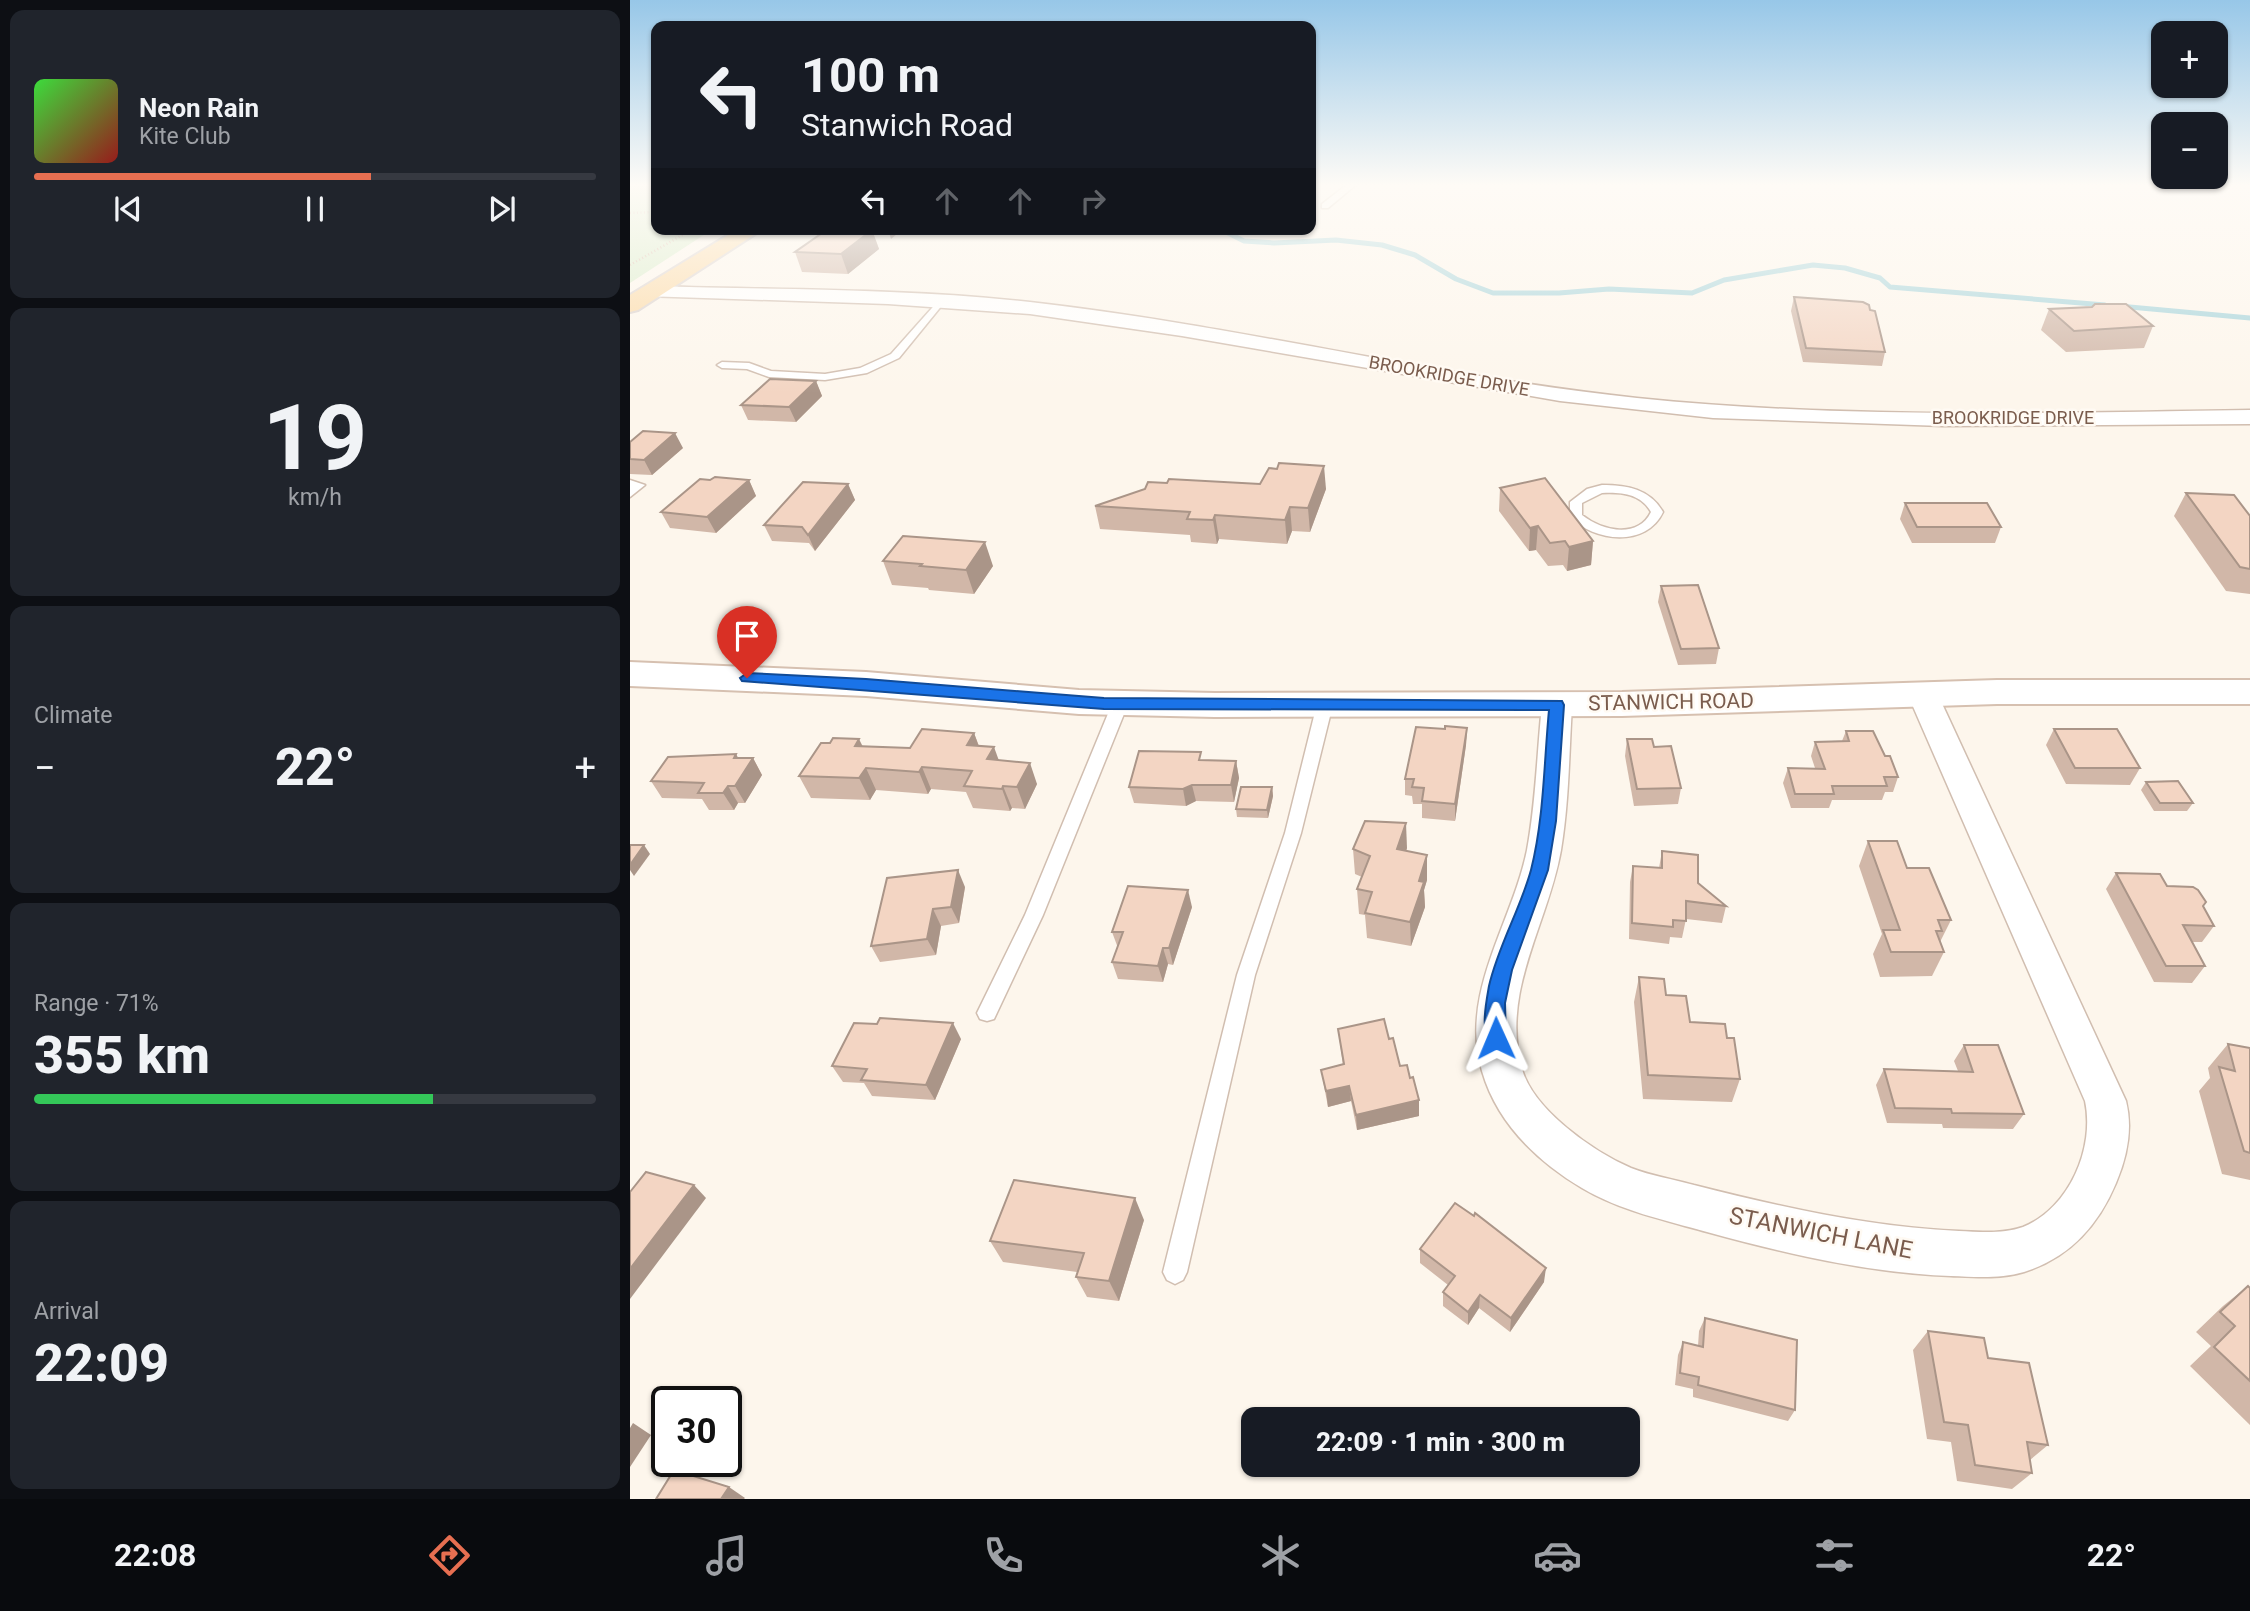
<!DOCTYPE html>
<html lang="en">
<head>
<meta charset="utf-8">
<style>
  :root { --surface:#171b24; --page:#20242c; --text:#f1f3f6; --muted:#9ea1a6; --line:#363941; --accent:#e76f51 }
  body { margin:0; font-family:Roboto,sans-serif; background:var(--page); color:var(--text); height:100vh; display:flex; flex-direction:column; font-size:26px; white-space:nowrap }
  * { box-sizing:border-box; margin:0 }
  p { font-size:23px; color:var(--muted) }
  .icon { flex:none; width:38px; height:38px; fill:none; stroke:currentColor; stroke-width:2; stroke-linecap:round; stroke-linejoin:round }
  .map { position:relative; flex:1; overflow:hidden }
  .drawer { display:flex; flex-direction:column; gap:10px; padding:10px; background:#0d0f14; width:630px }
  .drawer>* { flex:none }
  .hud { position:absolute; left:21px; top:21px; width:665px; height:214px; border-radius:14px; box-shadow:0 2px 5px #0004; background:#171b24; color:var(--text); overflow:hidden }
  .tools { position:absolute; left:1521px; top:21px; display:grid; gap:14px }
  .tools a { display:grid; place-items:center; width:77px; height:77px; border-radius:14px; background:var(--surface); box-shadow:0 2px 5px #0004; font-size:35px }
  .speed { position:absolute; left:21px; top:1386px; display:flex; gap:14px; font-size:35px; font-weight:700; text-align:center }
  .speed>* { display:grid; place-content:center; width:91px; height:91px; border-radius:50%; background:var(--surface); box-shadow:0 2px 5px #0004; line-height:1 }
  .speed .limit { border:4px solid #111; border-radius:10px; background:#fff; color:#111 }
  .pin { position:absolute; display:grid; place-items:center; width:60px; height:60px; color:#fff; margin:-72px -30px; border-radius:50% 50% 50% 0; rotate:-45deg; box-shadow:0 0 7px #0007 }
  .pin .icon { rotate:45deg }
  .me { position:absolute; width:77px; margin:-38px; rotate:359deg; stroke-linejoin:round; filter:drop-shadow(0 0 5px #0008) }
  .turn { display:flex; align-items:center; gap:24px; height:147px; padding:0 35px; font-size:32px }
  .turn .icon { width:91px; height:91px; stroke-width:2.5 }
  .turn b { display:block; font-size:49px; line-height:60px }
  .lanes { display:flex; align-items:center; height:66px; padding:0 35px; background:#0003; justify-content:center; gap:35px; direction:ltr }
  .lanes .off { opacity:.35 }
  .big { font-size:52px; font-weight:800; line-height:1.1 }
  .drawer .card { flex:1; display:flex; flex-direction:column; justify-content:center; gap:10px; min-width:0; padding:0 24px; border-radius:14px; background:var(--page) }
  .drawer .dial { align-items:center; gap:0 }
  .dial b { font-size:91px; line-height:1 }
  .song { display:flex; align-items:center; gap:21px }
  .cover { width:84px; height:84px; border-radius:10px; background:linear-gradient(135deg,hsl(120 70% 55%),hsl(0 70% 35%)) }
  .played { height:7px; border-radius:4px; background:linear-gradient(90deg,var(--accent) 60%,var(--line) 60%) }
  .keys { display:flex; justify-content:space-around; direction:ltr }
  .heat { display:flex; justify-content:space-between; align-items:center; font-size:38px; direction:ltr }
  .charge { height:10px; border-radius:5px; background:linear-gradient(90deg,#34c759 71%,var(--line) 0) }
  .trip { position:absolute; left:611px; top:1407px; width:399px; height:70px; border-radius:14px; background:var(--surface); box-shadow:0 2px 5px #0004; font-weight:800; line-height:70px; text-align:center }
  .tabs { display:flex; height:112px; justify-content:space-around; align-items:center; background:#090b0e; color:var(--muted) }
  .tabs .icon { width:49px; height:49px }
  .tabs .on { color:var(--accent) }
  .tabs b { font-size:32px; color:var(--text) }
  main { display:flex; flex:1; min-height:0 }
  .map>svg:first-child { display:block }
  .green { fill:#d8ecc9 }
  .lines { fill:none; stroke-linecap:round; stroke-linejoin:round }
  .stream { stroke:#a5d3da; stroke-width:5 }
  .lane-casing { stroke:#d1beb0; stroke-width:3 }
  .street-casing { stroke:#d1beb0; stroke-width:3 }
  .secondary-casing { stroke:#d6c0b0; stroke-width:4 }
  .primary-casing { stroke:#dad1cd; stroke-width:4 }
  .path { stroke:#d9b8a5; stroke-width:2.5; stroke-dasharray:1 2.5; stroke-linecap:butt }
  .lane { fill:#fff; fill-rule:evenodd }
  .street { fill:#fff; fill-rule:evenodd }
  .secondary { fill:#fff; fill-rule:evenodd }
  .primary { fill:#fbd9a5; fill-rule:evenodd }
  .wall { fill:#d1b7a8 }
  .shaded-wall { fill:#aa9588 }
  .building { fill:#f3d5c3; stroke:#aa9588; stroke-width:2 }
  .route { fill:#1a73e8; stroke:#114b97; stroke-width:2 }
  .labels { text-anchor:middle; stroke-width:5; stroke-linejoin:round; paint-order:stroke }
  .far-street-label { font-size:18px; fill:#7a5c4d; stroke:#fffaf3 }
  .street-label { font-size:21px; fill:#7a5c4d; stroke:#fffaf3 }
  .near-street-label { font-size:24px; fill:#7a5c4d; stroke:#fffaf3 }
</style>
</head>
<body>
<main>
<section class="drawer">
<div class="card">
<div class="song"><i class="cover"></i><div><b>Neon Rain</b><p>Kite Club</p></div></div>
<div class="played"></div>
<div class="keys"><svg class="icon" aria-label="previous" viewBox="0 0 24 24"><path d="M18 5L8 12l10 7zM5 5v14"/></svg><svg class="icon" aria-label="pause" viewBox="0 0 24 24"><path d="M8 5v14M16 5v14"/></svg><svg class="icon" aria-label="next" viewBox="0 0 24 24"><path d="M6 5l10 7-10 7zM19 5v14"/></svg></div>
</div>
<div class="card dial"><b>19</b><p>km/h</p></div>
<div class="card"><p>Climate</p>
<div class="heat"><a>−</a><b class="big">22°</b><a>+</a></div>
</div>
<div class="card"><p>Range · 71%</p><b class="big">355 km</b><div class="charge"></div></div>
<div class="card"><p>Arrival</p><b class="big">22:09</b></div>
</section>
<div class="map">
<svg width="1620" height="1499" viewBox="0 0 1620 1499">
  <rect width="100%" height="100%" fill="#fdf6ec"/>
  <polygon class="green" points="0,183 26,183 26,229 83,229 0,283"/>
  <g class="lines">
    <g class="stream">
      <polyline points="590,229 614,241 644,243 706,240 752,245 785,255 826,279 863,293 929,293 979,289 1062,293 1094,280 1183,265 1215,268 1250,278 1260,287 1475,305"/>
      <polyline points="1489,306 1620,318"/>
    </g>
    <defs>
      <g id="lane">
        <polygon points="719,183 728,183 698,208 692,208 692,204"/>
        <polygon points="310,299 315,302 313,304 269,358 237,373 195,380 139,377 117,369 92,368 87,365 92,362 119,363 141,371 195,374 230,368 261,354"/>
        <polygon points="0,480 15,485 0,497"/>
        <path d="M972 485C997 485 1020 489 1033 512 1017 547 964 543 940 516V502L957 489ZM972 493C992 492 1011 494 1021 512 1008 539 972 531 952 515V503Z"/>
        <polygon points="490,699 498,704 413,915 364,1019 357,1021 350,1019 347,1013 395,915 482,704"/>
        <polygon points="695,699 703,704 671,833 625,975 557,1272 553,1280 545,1284 537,1280 533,1272 607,975 655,833 687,704"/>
      </g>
      <g id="street">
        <path d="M21 286C147 290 274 288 400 302 604 325 803 376 1007 398 1210 419 1416 413 1620 410V424L1313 426 1083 418 930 401 552 336 400 314 258 304 14 296 12 292 14 288Z"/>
        <path d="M1293 685 1304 688 1308 695 1496 1101C1503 1129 1497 1157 1486 1183 1468 1226 1439 1258 1394 1272 1370 1279 1345 1277 1321 1276 1238 1273 1157 1254 1077 1232 1034 1220 991 1211 952 1188 907 1161 867 1123 852 1071 829 993 882 924 897 850 906 802 907 753 912 705L916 698 927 695 938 698 942 705C939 753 939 802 931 850 918 925 870 991 892 1069 903 1110 964 1152 1001 1168 1021 1176 1043 1179 1064 1185 1151 1207 1238 1227 1329 1231 1349 1232 1374 1234 1393 1227 1440 1208 1465 1147 1455 1101L1278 695 1282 688Z"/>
      </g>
      <polygon id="secondary" points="0,662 236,672 449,690 585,693 992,692 1367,680 1620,680 1620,704 1367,704 992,716 585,717 449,714 236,696 0,686"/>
      <polygon id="primary" points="108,229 133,229 8,310 0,312 0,295"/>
    </defs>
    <use href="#lane" class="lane-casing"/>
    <use href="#street" class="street-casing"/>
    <use href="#secondary" class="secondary-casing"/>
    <use href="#primary" class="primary-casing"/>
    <g class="path">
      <polyline points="0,213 26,212"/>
      <polyline points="0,265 63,229"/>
    </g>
    <use href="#lane" class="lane"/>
    <use href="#street" class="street"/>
    <use href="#secondary" class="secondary"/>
    <use href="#primary" class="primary"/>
  </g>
  <g class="wall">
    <polygon points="242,230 249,249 218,274 172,272 165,252"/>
    <polygon points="1164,297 1255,352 1252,366 1173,362 1161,311"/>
    <polygon points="1419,309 1523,326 1514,348 1436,352 1411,330"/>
    <polygon points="186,381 192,396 166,422 118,420 111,405"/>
    <polygon points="0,442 53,448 22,475 0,474"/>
    <polygon points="80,480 119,480 126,496 86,533 40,528 31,512"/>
    <polygon points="218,484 225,500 185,551 179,543 142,541 134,525"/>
    <polygon points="870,488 963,541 961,565 937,571 933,565 918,566 906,550 899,551 869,511"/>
    <polygon points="696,489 680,532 662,531 657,544 589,539 587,544 561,542 560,535 470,529 465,506"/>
    <polygon points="1556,493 1620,516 1620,594 1596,591 1544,516"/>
    <polygon points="1275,503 1371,527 1365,543 1282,543 1270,519"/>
    <polygon points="253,561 363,566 344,594 299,590 298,588 262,585"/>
    <polygon points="1031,586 1089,648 1086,664 1048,665 1028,602"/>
    <polygon points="837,728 836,745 825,821 792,818 792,804 783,804 782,796 775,795 775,779"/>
    <polygon points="1424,729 1510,768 1500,785 1436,784 1416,745"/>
    <polygon points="1216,731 1255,756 1268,777 1263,792 1255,792 1252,800 1202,800 1199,808 1161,808 1153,783 1158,768 1185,768 1181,756 1185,742 1212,741"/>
    <polygon points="344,733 349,746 369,760 407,784 395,809 382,808 380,811 343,808 336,792 301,789 298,794 246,790 240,800 181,798 169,776 233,747 280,748"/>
    <polygon points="997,739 1024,747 1051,788 1048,804 1004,806 995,756"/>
    <polygon points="108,758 123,758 132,775 115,803 108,803 104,810 79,810 72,799 32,798 21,781"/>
    <polygon points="573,760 606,761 609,778 604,802 566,801 556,806 504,803 499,787"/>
    <polygon points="1516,782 1563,803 1557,811 1524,811 1511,790"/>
    <polygon points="642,787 643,796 638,818 607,817 606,809"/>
    <polygon points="1238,841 1277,868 1321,920 1310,942 1314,952 1302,976 1250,977 1243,954 1252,934 1229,866"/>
    <polygon points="777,848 776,851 797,855 797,880 794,890 795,907 781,946 737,938 735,915 729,914 727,889 732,877 725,874 723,849"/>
    <polygon points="1032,851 1068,883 1096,906 1092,923 1056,919 1052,938 1040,937 1039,944 999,939 1000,882 1003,866 1029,868"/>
    <polygon points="1486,873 1537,886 1573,906 1584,926 1572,942 1562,942 1575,966 1562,983 1524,982 1476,889"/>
    <polygon points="335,887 329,923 311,926 306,955 250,962 241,946"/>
    <polygon points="562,907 543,965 538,964 533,982 488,979 482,962 488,948 482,932"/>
    <polygon points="1009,977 1036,995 1060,1022 1097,1038 1110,1079 1102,1102 1013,1099 1004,1002"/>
    <polygon points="247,1024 331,1039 305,1100 242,1096 234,1083 213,1082 202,1066"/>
    <polygon points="708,1029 770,1066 789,1116 727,1130 721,1101 698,1107 691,1070 713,1065"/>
    <polygon points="1598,1044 1620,1048 1620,1180 1592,1174 1569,1091 1580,1078 1578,1068"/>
    <polygon points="1334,1045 1394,1114 1383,1129 1313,1128 1312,1124 1257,1123 1246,1085 1254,1069 1328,1071 1324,1061"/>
    <polygon points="514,1220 489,1301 457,1297 446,1277 447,1272 373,1262 360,1241"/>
    <polygon points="790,1249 914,1282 880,1332 849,1308 838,1325 813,1306 813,1292 818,1285 790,1263"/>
    <polygon points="1618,1286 1620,1288 1620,1425 1560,1366 1581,1346 1566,1332 1593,1306"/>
    <polygon points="1075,1318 1165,1410 1158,1421 1063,1397 1063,1389 1045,1385 1048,1355 1053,1342 1068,1346 1069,1331"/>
    <polygon points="1298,1331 1358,1358 1418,1445 1400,1460 1402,1473 1382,1489 1327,1481 1321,1442 1297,1439 1283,1350"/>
  </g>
  <g class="shaded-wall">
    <polygon points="1454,183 1475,183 1453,185"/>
    <polygon points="258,229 273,229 261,239"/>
    <polygon points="242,230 249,249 218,274 211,254"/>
    <polygon points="186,381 192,396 166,422 159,407"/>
    <polygon points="45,433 53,448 22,475 14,460"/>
    <polygon points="694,466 696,489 680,532 678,508"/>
    <polygon points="119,480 126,496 86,533 77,517"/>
    <polygon points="218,484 225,500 185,551 178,535"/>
    <polygon points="660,507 662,531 657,544 655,520"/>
    <polygon points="585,515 589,539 587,544 583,520"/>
    <polygon points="908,526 906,550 899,551 900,528"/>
    <polygon points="963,541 961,565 937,571 939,547"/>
    <polygon points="355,542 363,566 344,594 336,570"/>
    <polygon points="837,728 836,745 825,821 825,804"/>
    <polygon points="344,733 352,755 337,745"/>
    <polygon points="229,739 240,761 236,768 246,790 240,800 229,778 225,746"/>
    <polygon points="364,747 372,769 357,759"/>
    <polygon points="106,754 115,770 123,758 132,775 115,803 105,786 104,758"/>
    <polygon points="606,761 609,778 604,802 601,785"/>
    <polygon points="400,763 407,784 395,809 387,787"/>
    <polygon points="292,767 301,789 298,794 289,772"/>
    <polygon points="562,785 566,801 556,806 553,789"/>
    <polygon points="98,786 108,803 104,810 93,793"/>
    <polygon points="373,786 382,808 380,811 372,789"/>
    <polygon points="642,787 643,796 638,818 637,810"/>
    <polygon points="776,823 777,848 768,874 767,849"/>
    <polygon points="14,845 20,854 4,876 0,870 0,865"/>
    <polygon points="797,855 797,880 794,890 795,907 781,946 780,922 789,881"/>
    <polygon points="328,870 335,887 329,923 321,907"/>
    <polygon points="558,890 562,907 543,965 539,948"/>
    <polygon points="303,909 311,926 306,955 297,939"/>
    <polygon points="533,948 538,964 533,982 528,966"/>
    <polygon points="323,1023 331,1039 305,1100 296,1085"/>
    <polygon points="719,1086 721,1101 698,1107 696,1091"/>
    <polygon points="789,1100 789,1116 727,1130 726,1115"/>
    <polygon points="64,1185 76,1198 0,1299 0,1269"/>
    <polygon points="505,1198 514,1220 489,1301 479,1281"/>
    <polygon points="916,1268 914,1282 880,1332 881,1318"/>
    <polygon points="850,1295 849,1308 838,1325 838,1312"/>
    <polygon points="3,1423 21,1435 0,1467 0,1428"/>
    <polygon points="99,1487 115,1498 114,1499 91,1499"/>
  </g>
  <g class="building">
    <polygon points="198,229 230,229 242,230 211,254 165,252"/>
    <polygon points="1164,297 1233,302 1239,305 1240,310 1245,311 1255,352 1176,348"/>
    <polygon points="1465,304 1496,304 1523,326 1444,331 1419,309 1462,307"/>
    <polygon points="140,379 186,381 159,407 111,405"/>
    <polygon points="13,431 45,433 14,460 0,459 0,442"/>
    <polygon points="649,463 694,466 678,508 660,507 655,520 585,515 583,520 557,519 560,512 465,506 515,489 518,482 537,483 539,479 630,484 639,468 647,469"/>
    <polygon points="85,477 119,480 77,517 31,512 70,479 80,480"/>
    <polygon points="915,478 963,541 939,547 935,541 920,543 908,526 900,528 870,488"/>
    <polygon points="173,482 218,484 178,535 172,527 134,525"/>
    <polygon points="1556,493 1604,495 1620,516 1620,569 1610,567"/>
    <polygon points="1275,503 1357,503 1371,527 1287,527"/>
    <polygon points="273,536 355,542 336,570 290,566 292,564 253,561"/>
    <polygon points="1068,585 1089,648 1051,649 1031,586"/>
    <polygon points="815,726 837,728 825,804 792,801 794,788 782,787 784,779 775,779 786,727 815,729"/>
    <polygon points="292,729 344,733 337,745 364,747 357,759 400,763 387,787 373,786 372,789 334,786 342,771 292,767 289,772 236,768 229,778 169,776 191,743 200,743 203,738 229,739 225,746 280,748"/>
    <polygon points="1424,729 1487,729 1510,768 1445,768"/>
    <polygon points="1216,731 1243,731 1255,756 1260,756 1268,777 1254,777 1257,786 1202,786 1204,794 1165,794 1158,768 1195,769 1185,742 1219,741"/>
    <polygon points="997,739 1022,739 1024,747 1041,746 1051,788 1007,789"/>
    <polygon points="509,751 571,752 569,760 606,761 601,785 562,785 553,789 499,787"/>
    <polygon points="106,754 104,758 123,758 105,786 98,786 93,793 68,793 74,783 21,781 38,757"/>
    <polygon points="1548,781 1563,803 1530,803 1516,782"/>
    <polygon points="611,787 642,787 637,810 606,809"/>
    <polygon points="735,821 776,823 767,849 797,855 789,881 794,882 780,922 735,913 742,892 727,889 740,856 723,849"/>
    <polygon points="1238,841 1267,841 1277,868 1299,868 1321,920 1308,920 1312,931 1306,931 1314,952 1261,952 1253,930 1270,930"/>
    <polygon points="0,845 14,845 0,865"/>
    <polygon points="1032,851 1068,855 1068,883 1096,906 1056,901 1056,921 1043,920 1043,927 1002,923 1003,866 1032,868"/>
    <polygon points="328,870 321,907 303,909 297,939 241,946 257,878"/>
    <polygon points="1486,873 1530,874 1537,886 1563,887 1568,890 1576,902 1573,906 1584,926 1553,925 1575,966 1536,966"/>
    <polygon points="498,886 558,890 539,948 533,948 528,966 482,962 493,932 482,932"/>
    <polygon points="1009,977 1034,979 1036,995 1056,996 1060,1022 1095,1024 1097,1038 1104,1038 1110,1079 1018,1075"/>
    <polygon points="250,1018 323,1023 296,1085 231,1080 237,1069 202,1066 224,1023 247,1024"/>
    <polygon points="754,1019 759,1039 763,1038 770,1066 777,1065 780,1078 783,1077 789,1100 726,1115 719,1086 696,1091 691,1070 714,1064 708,1029"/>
    <polygon points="1598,1044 1620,1048 1620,1153 1614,1151 1589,1067 1605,1071"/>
    <polygon points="1334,1045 1368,1045 1394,1114 1322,1113 1321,1109 1265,1108 1254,1069 1343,1072"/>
    <polygon points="16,1172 64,1185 0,1269 0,1192"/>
    <polygon points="384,1180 505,1198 479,1281 446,1277 454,1253 360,1241"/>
    <polygon points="825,1203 844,1216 845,1213 916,1268 881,1318 850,1295 838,1312 813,1292 825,1276 790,1249"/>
    <polygon points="1618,1286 1620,1288 1620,1381 1584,1347 1605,1326 1590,1312"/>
    <polygon points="1075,1318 1167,1340 1165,1410 1068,1385 1069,1377 1050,1373 1053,1342 1073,1347"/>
    <polygon points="1298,1331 1354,1338 1358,1358 1399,1363 1418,1445 1397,1442 1402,1473 1345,1465 1338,1425 1314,1422"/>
    <polygon points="44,1470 99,1487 91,1499 26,1499"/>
  </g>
  <linearGradient id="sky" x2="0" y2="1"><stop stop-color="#97c7e8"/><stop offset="0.47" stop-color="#fefbf6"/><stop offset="1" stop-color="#fefbf6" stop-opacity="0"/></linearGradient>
  <rect width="1620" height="393" fill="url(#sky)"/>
  <path class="route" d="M117 673 236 679 474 698 932 701 934 705 926 821 918 870 882 970 875 1003 876 1038 873 1044 866 1047 859 1044C851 1028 856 1003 859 986 868 946 890 910 901 870 914 819 914 762 919 710L474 709 112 681 110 678Z"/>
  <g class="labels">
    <g class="far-street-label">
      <text transform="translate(819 376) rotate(10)" y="6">BROOKRIDGE DRIVE</text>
      <text x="1383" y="424">BROOKRIDGE DRIVE</text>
    </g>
    <g class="street-label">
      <text transform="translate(1041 702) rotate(-1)" y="7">STANWICH ROAD</text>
    </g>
    <g class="near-street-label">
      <text transform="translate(1191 1233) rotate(11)" y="8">STANWICH LANE</text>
    </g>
  </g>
</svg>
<div class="tools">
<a>+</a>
<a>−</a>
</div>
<div class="speed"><div class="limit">30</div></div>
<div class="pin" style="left:117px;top:678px;background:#d93025"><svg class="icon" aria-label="arrive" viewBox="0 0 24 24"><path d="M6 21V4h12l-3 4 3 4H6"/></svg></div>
<svg class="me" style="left:866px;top:1038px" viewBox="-20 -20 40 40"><path d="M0-17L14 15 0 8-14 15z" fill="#1a73e8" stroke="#fff" stroke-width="4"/></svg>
<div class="trip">22:09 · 1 min · 300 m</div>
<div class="hud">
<div class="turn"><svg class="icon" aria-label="left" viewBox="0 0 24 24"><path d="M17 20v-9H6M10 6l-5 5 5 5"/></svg><div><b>100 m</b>Stanwich Road</div></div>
<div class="lanes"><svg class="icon" aria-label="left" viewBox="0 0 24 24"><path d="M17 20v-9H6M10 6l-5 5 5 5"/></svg><svg class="icon off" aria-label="ahead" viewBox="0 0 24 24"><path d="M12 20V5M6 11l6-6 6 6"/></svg><svg class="icon off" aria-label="ahead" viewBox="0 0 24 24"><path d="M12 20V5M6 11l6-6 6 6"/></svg><svg class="icon off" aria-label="right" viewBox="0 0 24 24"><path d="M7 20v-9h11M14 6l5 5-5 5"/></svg></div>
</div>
</div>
</main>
<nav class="tabs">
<b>22:08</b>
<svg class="icon on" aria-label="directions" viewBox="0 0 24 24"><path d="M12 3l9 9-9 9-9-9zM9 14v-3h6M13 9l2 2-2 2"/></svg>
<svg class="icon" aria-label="music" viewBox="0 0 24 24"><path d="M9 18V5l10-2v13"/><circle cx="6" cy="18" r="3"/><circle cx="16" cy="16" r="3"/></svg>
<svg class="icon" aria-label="phone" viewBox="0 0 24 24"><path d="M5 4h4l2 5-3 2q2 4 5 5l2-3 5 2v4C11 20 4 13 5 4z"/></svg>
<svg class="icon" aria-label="climate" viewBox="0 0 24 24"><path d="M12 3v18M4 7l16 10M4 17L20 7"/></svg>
<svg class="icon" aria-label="car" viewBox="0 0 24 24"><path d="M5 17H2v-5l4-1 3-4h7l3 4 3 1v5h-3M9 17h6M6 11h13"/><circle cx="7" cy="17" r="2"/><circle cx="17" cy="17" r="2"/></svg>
<svg class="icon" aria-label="filters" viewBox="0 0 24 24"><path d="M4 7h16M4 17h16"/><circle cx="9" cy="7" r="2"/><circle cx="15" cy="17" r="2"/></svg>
<b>22°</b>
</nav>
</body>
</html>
